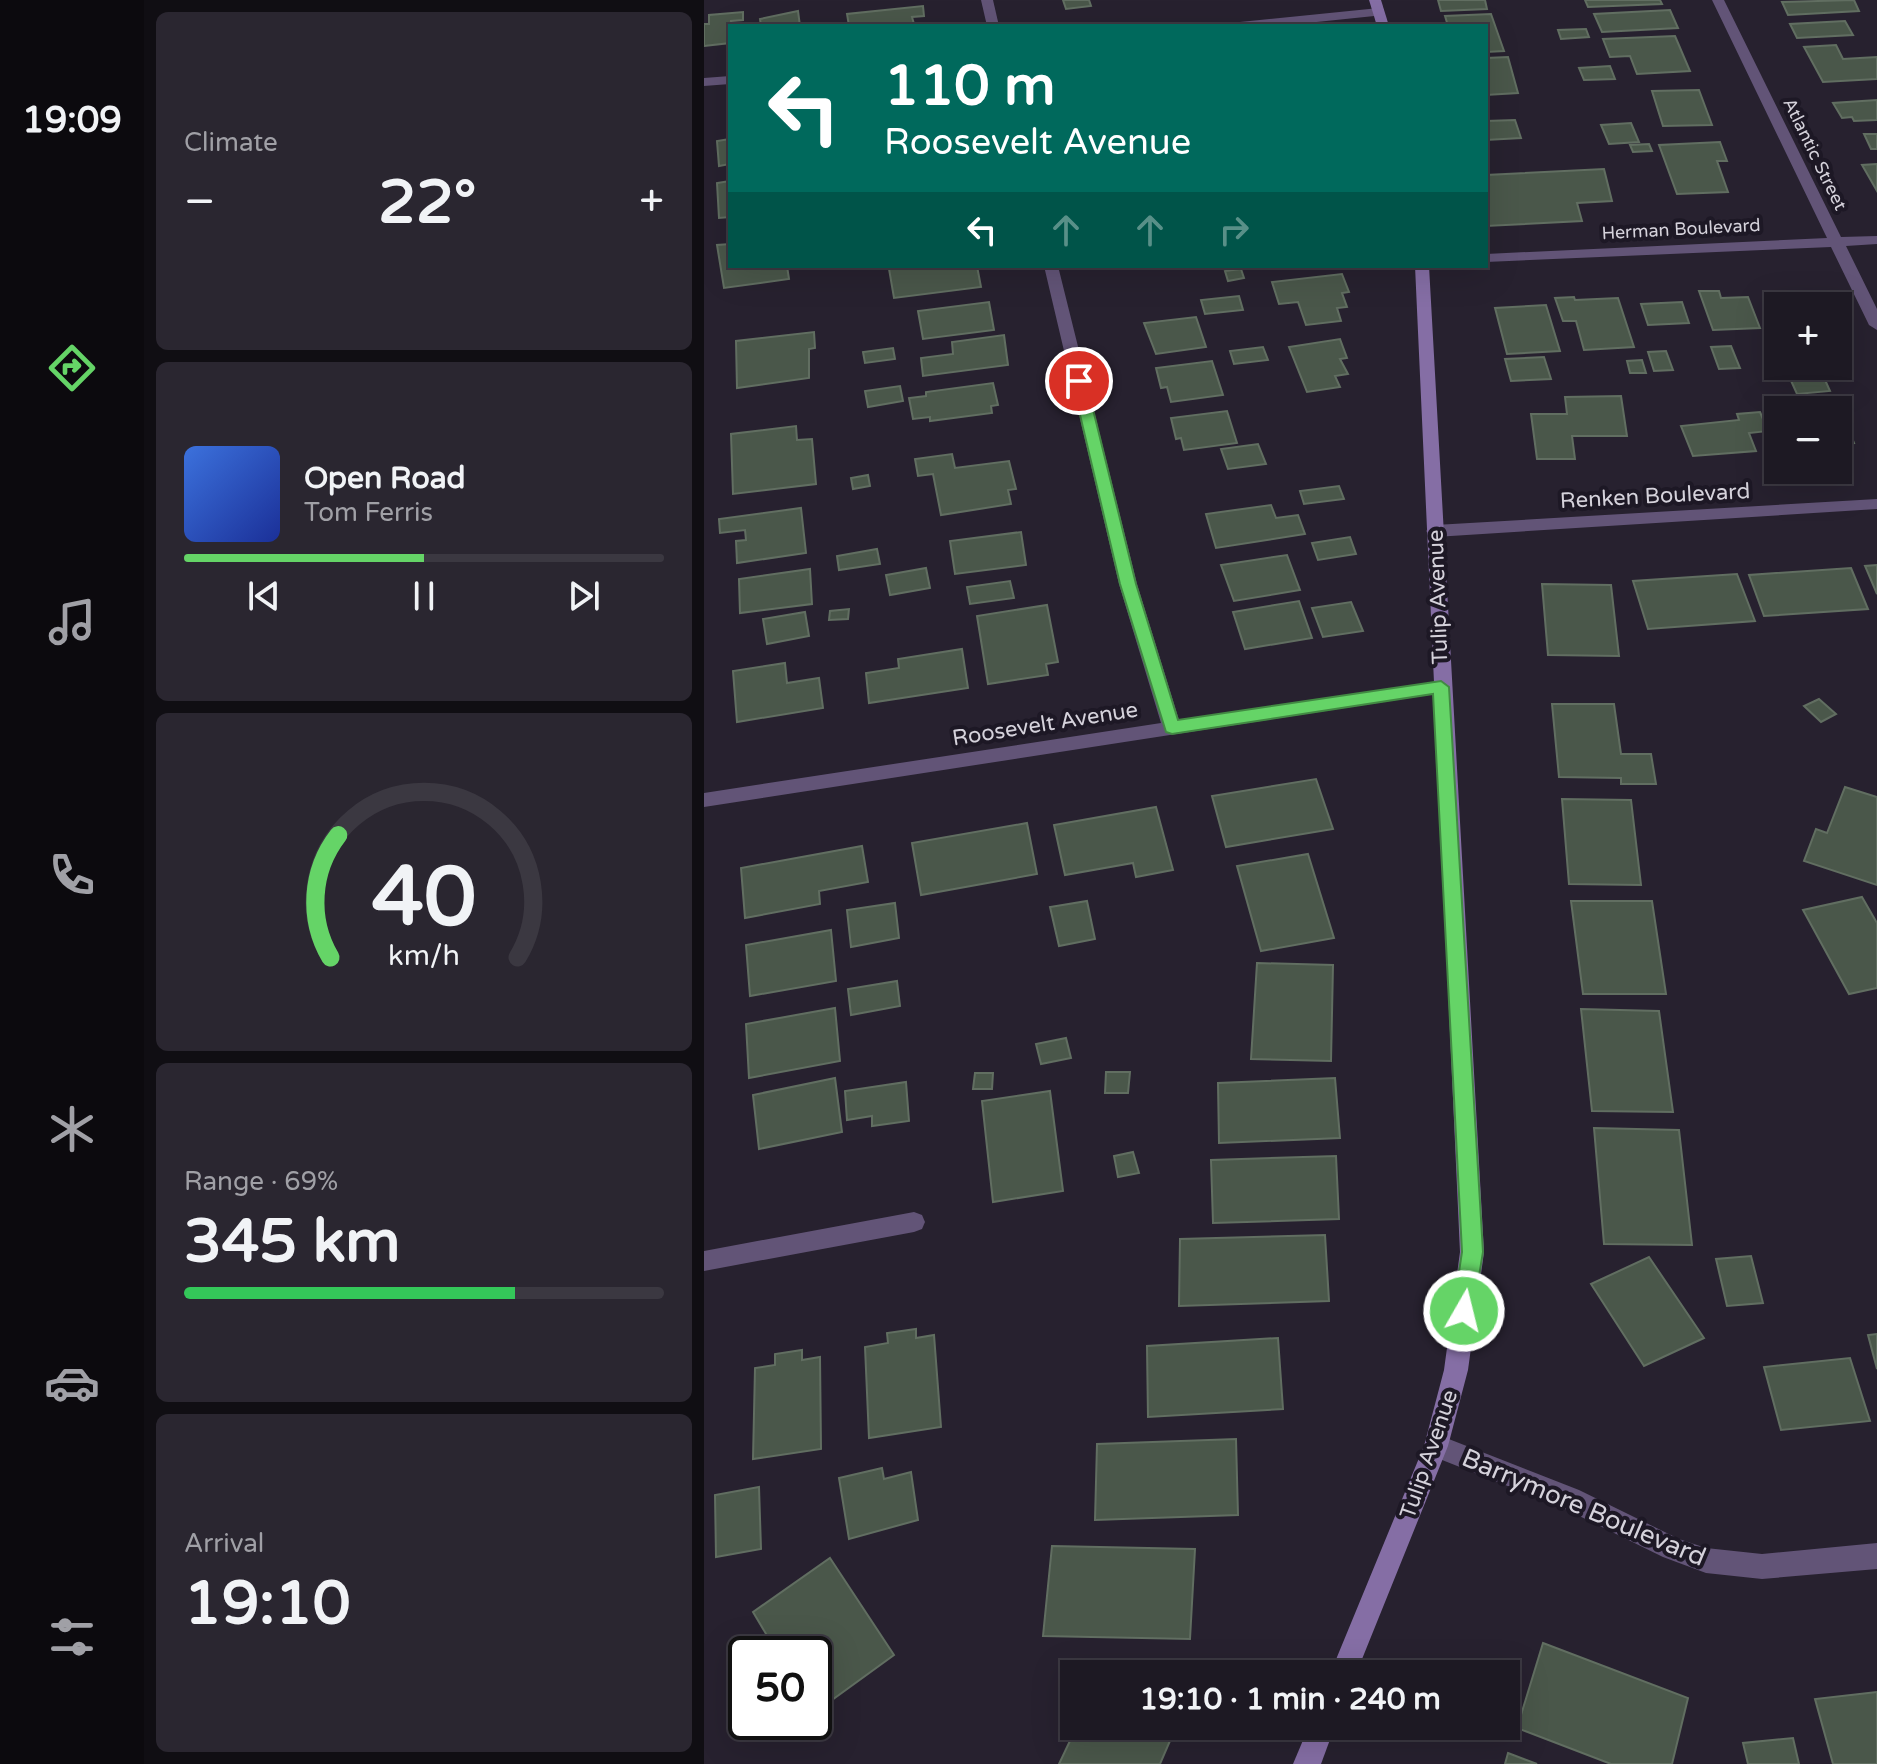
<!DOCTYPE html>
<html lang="en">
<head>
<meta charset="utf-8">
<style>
  :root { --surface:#1d1923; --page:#2a2630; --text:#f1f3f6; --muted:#a0a0a6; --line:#3b3841; --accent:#65d467 }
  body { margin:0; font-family:"Varela Round",sans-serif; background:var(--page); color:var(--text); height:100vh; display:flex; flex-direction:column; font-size:30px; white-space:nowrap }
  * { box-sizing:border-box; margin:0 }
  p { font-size:26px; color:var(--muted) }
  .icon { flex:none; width:44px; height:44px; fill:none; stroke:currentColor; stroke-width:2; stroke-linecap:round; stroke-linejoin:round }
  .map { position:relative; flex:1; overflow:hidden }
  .details { display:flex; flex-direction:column; gap:12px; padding:12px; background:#100e13; width:560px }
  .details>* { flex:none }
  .banner { position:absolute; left:24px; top:24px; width:760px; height:244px; border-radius:0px; box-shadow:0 8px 32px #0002,0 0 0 2px var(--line); background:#00695c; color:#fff; overflow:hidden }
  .controls { position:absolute; left:1060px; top:292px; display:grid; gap:16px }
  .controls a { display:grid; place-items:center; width:88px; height:88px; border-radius:0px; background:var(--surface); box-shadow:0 8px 32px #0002,0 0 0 2px var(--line); font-size:40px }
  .speed { position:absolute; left:24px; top:1636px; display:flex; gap:16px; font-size:40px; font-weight:700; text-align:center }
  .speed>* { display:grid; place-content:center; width:104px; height:104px; border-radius:50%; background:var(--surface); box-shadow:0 8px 32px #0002,0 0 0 2px var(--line); line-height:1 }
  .speed .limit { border:4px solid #111; border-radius:12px; background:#fff; color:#111 }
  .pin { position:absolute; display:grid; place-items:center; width:68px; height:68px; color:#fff; margin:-34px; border:4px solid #fff; border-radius:50%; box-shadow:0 2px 8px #0007 }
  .me { position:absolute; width:88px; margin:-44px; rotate:8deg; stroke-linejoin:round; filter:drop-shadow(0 0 6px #0008) }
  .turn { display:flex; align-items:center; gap:28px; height:168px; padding:0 24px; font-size:36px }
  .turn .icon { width:104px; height:104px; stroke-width:2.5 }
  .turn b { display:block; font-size:56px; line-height:68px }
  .lanes { display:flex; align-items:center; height:76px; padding:0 24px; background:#0003; justify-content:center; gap:40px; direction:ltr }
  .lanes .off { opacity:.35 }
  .big { font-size:60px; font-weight:700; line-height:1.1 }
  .details .widget { flex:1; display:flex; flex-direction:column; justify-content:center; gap:12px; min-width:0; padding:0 28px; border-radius:12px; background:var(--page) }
  .details .dial { align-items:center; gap:0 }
  .dial svg { height:208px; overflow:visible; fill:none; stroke:var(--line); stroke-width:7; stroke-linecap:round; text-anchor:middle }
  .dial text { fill:var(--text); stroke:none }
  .song { display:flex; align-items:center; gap:24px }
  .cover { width:96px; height:96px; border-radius:12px; background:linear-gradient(135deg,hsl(220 70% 55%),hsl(230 70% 35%)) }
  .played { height:8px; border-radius:4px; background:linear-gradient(90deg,var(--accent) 50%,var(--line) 50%) }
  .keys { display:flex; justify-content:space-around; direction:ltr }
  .heat { display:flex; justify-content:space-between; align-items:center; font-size:44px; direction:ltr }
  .charge { height:12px; border-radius:6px; background:linear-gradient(90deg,#34c759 69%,var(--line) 0) }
  .trip { position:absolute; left:356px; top:1660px; width:460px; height:80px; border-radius:0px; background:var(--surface); box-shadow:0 8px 32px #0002,0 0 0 2px var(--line); font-weight:700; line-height:80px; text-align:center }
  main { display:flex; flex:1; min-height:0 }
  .tab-bar { display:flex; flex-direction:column; width:144px; justify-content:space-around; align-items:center; background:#0c0a0e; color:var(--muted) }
  .tab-bar .icon { width:56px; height:56px }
  .tab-bar .selected { color:var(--accent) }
  .tab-bar b { font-size:36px; color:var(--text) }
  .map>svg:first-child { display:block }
  .building { fill:#4a574a; stroke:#616e61; stroke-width:2 }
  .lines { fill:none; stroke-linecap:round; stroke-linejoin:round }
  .minor { fill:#625477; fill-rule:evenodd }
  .secondary { fill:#856ea5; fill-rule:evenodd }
  .route { fill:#65d467; stroke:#428a43; stroke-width:2 }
  .labels { text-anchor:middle; stroke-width:8; stroke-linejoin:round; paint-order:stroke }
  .far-street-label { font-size:18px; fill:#d5d2db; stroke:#1d1825 }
  .street-label { font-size:22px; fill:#d5d2db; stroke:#1d1825 }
  .near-street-label { font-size:26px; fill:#d5d2db; stroke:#1d1825 }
</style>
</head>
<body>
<main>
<nav class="tab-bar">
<b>19:09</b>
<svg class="icon selected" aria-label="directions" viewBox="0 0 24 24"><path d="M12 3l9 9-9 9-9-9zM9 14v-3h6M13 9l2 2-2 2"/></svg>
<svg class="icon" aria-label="music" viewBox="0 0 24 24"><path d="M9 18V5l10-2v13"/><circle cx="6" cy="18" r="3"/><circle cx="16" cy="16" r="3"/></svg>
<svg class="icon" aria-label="phone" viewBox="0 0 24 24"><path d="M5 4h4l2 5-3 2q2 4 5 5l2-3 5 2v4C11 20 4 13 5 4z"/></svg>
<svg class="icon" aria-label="climate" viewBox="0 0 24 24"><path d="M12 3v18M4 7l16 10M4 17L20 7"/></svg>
<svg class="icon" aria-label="car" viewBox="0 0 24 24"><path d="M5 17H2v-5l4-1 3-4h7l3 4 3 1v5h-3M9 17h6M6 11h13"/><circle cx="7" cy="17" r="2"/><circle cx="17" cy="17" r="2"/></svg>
<svg class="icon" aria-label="filters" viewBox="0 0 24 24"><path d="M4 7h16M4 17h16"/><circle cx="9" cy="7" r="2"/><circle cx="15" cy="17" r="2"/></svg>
</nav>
<section class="details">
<div class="widget"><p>Climate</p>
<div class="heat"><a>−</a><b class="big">22°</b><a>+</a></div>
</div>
<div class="widget">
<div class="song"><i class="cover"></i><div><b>Open Road</b><p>Tom Ferris</p></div></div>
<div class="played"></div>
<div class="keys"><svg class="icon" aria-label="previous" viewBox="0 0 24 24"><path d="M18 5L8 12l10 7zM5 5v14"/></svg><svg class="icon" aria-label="pause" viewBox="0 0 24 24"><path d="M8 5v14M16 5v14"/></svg><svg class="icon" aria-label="next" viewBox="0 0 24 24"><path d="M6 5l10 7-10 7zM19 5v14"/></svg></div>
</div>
<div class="widget dial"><svg viewBox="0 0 100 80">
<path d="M14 69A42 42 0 1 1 86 69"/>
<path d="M14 69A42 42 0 0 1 17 22" stroke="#65d467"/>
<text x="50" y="56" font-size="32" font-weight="700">40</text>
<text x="50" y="72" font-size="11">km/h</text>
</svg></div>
<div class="widget"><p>Range · 69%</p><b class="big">345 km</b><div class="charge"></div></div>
<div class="widget"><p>Arrival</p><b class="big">19:10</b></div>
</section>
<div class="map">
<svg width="1173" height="1764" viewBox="0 0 1173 1764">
  <rect width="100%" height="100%" fill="#27212f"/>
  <g class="building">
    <polygon points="359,0 385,0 387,6 362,9"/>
    <polygon points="734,0 781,0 783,9 737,11"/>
    <polygon points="881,0 956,0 958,4 884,7"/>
    <polygon points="1150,0 1155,11 1084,15 1078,2"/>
    <polygon points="219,6 220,16 208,17 210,24 145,26 143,14"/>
    <polygon points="966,10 974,28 898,32 890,14"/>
    <polygon points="94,11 96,26 57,26 56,19"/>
    <polygon points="39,12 39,20 27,21 26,43 0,46 0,24 5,24 5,15"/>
    <polygon points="787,14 800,51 782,52 782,26 744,26 741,16"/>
    <polygon points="1141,21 1149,35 1093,38 1086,24"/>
    <polygon points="882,29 885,37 857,39 854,30"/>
    <polygon points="971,36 986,71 933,74 926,56 906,57 899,39"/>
    <polygon points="1132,45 1139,59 1173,57 1173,79 1119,82 1100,47"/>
    <polygon points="804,57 814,93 782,95 782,58"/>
    <polygon points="906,66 911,79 880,80 875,68"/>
    <polygon points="995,90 1008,125 959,126 948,91"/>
    <polygon points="1173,100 1173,120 1150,121 1148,117 1138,118 1129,103"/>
    <polygon points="811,120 817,138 782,140 782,121"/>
    <polygon points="927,123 935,142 905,144 897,125"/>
    <polygon points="1160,134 1173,134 1173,149 1167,149"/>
    <polygon points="26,139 26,164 15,166 13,141"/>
    <polygon points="1016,142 1023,161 1013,161 1024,192 973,194 955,145"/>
    <polygon points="945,144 948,151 929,152 926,145"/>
    <polygon points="1173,164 1173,191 1158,165"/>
    <polygon points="900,169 908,201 873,203 878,221 782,226 782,175"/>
    <polygon points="26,181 26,220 26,217 15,218 13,183"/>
    <polygon points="26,244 26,266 83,266 85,279 20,288 13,245"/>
    <polygon points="213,266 273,266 277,287 190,298 185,269"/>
    <polygon points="537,269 540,278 524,281 521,271"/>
    <polygon points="638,274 645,292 638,293 643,307 633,308 637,321 602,325 594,302 575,304 568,282"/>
    <polygon points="995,291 1015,291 1017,298 1044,297 1056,328 1009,330"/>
    <polygon points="1101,294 1107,306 1074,306 1074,323 1061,297"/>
    <polygon points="535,296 539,310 501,314 497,300"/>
    <polygon points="870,297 871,300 914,298 930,347 880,350 872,321 859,321 851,298"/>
    <polygon points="285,302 290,330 219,339 214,311"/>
    <polygon points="978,302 985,323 944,325 937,304"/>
    <polygon points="842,305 856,351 803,354 791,308"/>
    <polygon points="492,317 502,347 452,354 440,323"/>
    <polygon points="110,332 111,348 105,349 105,378 33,388 32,341"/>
    <polygon points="300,335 304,365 219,376 217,358 249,354 248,342"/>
    <polygon points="636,339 643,358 636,359 644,374 631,376 636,387 603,392 585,347"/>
    <polygon points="1027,346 1036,368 1015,369 1007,347"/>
    <polygon points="559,347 564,360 530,364 526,351"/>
    <polygon points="189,348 191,359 161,363 159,352"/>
    <polygon points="962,351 969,370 950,371 944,352"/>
    <polygon points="840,357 847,379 807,381 801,359"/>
    <polygon points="938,360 942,373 926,373 923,361"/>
    <polygon points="508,361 519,395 467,402 463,387 457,388 452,368"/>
    <polygon points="1117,371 1126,391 1093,394 1084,374"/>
    <polygon points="289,383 294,405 287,406 288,413 226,421 226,417 209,419 205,398 222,396 222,392"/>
    <polygon points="196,386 199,401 164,407 161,391"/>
    <polygon points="917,396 923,436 868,436 871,459 833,459 827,414 863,414 861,397"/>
    <polygon points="1115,406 1117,410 1137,409 1150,443 1134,444 1134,410 1097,410 1096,407"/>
    <polygon points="523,411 533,443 480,450 477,438 472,439 467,418"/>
    <polygon points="1056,412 1064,431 1045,433 1052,451 989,456 977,426 1035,420 1033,414"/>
    <polygon points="92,426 93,440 108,439 112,484 29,494 27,434"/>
    <polygon points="554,444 562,464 524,469 517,449"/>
    <polygon points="248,454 251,468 305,461 312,489 304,490 307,504 237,515 229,474 214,476 211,459"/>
    <polygon points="164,475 166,486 149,489 147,478"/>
    <polygon points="635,486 640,499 600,504 596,491"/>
    <polygon points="567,505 572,518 594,515 601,534 512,548 502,514"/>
    <polygon points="97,508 102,553 33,563 32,541 42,540 41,530 16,533 15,519"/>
    <polygon points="317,532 322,565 251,574 246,541"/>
    <polygon points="646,537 652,554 614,560 608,543"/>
    <polygon points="173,549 176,564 135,570 133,556"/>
    <polygon points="583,555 596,590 530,601 517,565"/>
    <polygon points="1173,565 1173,594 1161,566"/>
    <polygon points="222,568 226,588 186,595 182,575"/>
    <polygon points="1147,568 1164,609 1060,616 1045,575"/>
    <polygon points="106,569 108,604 36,613 35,579"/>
    <polygon points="1033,574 1051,621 944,629 929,581"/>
    <polygon points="306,581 310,598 266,604 263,587"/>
    <polygon points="838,584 907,585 915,656 844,655"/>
    <polygon points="595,601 608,638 541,649 529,612"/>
    <polygon points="647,602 659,631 619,637 608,608"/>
    <polygon points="343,605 354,662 342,664 344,675 284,684 273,616"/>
    <polygon points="145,609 144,619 125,620 126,611"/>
    <polygon points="101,612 105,636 63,644 59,619"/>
    <polygon points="258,649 264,688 165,703 162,673 195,668 194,659"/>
    <polygon points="81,663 83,683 115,678 119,708 33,722 29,671"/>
    <polygon points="1115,699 1132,714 1117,722 1100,706"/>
    <polygon points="848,704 910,704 917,754 947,754 952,784 917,784 917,778 855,777"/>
    <polygon points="612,779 629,829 522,847 508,796"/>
    <polygon points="1141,787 1173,797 1173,885 1100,861 1112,829 1123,833"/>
    <polygon points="858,799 927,800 937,885 865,884"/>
    <polygon points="452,807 469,870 432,877 429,863 361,875 350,825"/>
    <polygon points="323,823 333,874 217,895 208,843"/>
    <polygon points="158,846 164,882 115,891 116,904 41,918 37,868"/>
    <polygon points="604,854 630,938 557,951 533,866"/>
    <polygon points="1158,897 1173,923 1173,988 1145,994 1099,910"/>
    <polygon points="383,901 391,939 355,946 346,907"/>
    <polygon points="867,901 948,901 962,994 879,994"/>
    <polygon points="191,903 195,938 147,947 143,910"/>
    <polygon points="127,930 132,981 46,996 42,945"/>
    <polygon points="553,963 629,965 627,1061 547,1059"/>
    <polygon points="193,981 196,1006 147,1015 144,989"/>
    <polygon points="131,1008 136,1061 45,1078 42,1024"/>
    <polygon points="877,1009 955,1011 969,1112 888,1111"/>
    <polygon points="362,1038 367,1058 337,1064 332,1044"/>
    <polygon points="402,1072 426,1072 424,1093 401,1093"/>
    <polygon points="271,1073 289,1073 288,1089 269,1089"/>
    <polygon points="131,1078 138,1132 55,1149 49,1095"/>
    <polygon points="631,1078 636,1138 515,1143 514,1083"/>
    <polygon points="202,1082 205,1121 168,1126 168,1116 143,1120 141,1091"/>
    <polygon points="346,1091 359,1191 289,1202 278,1101"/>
    <polygon points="890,1128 975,1130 988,1245 900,1244"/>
    <polygon points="429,1152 435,1173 414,1177 410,1156"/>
    <polygon points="632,1156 635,1219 509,1223 507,1160"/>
    <polygon points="621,1235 625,1301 475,1306 476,1239"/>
    <polygon points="1047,1256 1059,1303 1023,1306 1012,1259"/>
    <polygon points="945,1257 1000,1338 940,1366 887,1284"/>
    <polygon points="212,1329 212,1338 230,1335 237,1427 165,1438 161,1347 184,1343 183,1333"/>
    <polygon points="1173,1334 1173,1369 1164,1335"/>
    <polygon points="574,1338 579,1409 444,1417 443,1346"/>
    <polygon points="98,1350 98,1360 116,1357 117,1449 49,1459 51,1368 71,1365 71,1354"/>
    <polygon points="1146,1358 1166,1421 1077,1430 1060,1367"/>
    <polygon points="532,1439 534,1515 391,1520 393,1444"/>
    <polygon points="178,1468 180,1479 207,1472 214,1520 145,1539 135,1478"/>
    <polygon points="55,1487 57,1549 12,1557 11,1495"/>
    <polygon points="348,1546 491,1549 486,1639 339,1636"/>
    <polygon points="126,1558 190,1655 110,1713 110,1654 74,1654 49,1612"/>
    <polygon points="839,1643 984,1698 968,1764 907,1764 813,1728"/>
    <polygon points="1173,1692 1173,1764 1129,1764 1111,1699"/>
    <polygon points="65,1722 98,1722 75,1738"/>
    <polygon points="373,1726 471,1726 472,1727 456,1764 355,1764"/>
    <polygon points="1089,1738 1095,1764 1044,1764 1039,1743"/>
    <polygon points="804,1753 833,1764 801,1764"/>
  </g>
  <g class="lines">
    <g class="minor">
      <polygon points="277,0 289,0 295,26 283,26"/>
      <polygon points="1008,0 1020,0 1137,237 1173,236 1173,244 1142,246 1173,309 1173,330 1165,325 1127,247 782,262 782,254 1123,238"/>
      <polygon points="675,8 680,9 680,15 574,26 530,26 536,22"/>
      <polygon points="26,76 26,84 0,86 0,78"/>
      <polygon points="340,266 354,266 433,584 475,720 737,681 744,682 746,687 744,692 0,807 0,793 457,723 415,584"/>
      <polygon points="1173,499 1173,509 731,537 722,531 731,525"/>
      <polygon points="210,1212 218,1215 221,1222 218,1229 210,1232 0,1271 0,1251"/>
      <polygon points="732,1434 875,1490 975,1539 1002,1548 1058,1554 1173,1543 1173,1569 1058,1579 1002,1573 959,1557 857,1507 723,1454 720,1446 723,1438"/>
    </g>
    <g class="secondary">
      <polygon points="665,0 677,0 685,26 673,26"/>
      <polygon points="711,266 725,266 780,1252 764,1370 744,1446 652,1674 626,1674 720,1446 740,1370 756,1252"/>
      <polygon points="605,1726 631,1726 617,1764 589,1764"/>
    </g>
  </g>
  <polygon class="route" points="375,377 382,381 432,584 474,720 737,681 745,687 779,1252 768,1318 760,1321 753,1318 749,1311 758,1252 729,694 468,734 462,732 416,584 368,381"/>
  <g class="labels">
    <g class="far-street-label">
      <text transform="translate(1111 154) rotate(64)" y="6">Atlantic Street</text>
      <text transform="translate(977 229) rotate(-3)" y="6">Herman Boulevard</text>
    </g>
    <g class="street-label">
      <text transform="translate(951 495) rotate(-3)" y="8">Renken Boulevard</text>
      <text transform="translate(733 597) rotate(-92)" y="8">Tulip Avenue</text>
      <text transform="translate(341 723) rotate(-9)" y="8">Roosevelt Avenue</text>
      <text transform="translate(724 1454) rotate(-71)" y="8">Tulip Avenue</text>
    </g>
    <g class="near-street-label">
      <text transform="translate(880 1507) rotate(23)" y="9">Barrymore Boulevard</text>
    </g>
  </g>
</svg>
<div class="controls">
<a>+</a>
<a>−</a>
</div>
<div class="speed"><div class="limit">50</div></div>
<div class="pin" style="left:375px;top:381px;background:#d93025"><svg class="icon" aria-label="arrive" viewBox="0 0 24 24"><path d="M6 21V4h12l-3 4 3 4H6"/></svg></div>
<svg class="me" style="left:760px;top:1311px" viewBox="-20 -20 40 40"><circle r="17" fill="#65d467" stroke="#fff" stroke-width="3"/><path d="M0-11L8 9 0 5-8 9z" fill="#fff"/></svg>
<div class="trip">19:10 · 1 min · 240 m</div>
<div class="banner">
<div class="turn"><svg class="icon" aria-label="left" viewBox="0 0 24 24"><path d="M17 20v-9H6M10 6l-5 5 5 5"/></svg><div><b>110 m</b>Roosevelt Avenue</div></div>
<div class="lanes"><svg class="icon" aria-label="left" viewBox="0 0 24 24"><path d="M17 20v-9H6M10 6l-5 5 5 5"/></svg><svg class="icon off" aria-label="ahead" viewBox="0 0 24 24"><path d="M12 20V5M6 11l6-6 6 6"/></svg><svg class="icon off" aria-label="ahead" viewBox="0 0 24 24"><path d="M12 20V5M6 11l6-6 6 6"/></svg><svg class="icon off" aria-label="right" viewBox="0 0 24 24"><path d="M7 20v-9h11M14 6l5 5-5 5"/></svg></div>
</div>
</div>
</main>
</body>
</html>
